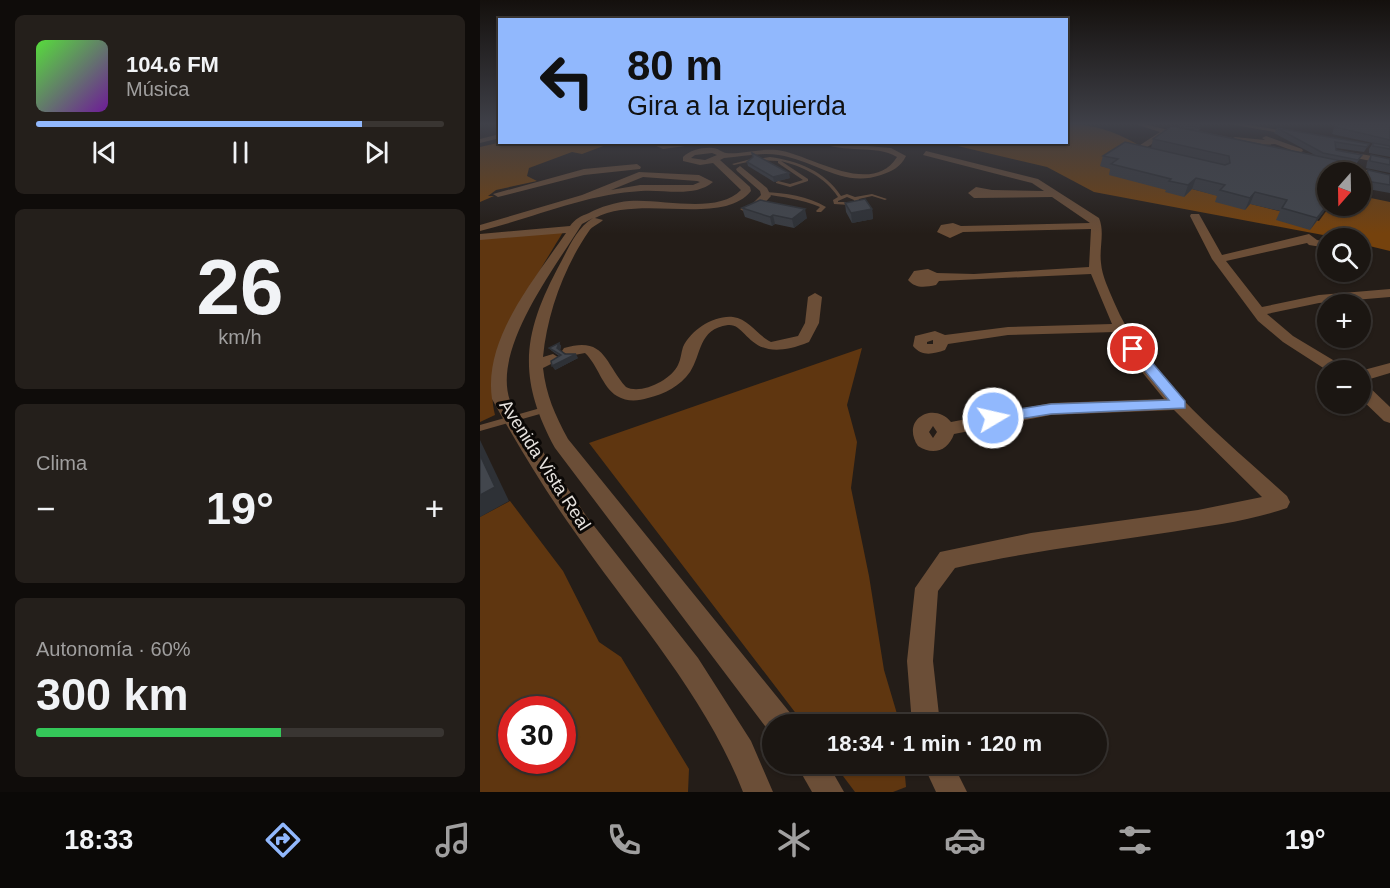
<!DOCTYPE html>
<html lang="es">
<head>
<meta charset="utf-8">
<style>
  :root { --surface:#1b1612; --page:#241f1b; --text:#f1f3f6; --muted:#a09f9f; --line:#393532; --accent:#91b8fd }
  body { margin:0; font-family:Arial,sans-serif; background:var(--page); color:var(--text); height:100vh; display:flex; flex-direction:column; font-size:22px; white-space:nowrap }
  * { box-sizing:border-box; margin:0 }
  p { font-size:20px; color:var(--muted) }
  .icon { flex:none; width:33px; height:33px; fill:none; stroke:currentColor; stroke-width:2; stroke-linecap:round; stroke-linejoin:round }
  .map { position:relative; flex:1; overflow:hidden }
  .drawer { display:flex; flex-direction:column; gap:15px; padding:15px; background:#0f0c0a; width:480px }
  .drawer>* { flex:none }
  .guide { position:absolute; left:18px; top:18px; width:570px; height:126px; border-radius:0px; box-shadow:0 2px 4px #0004,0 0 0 2px var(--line); background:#91b8fd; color:#111; overflow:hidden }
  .needle { width:39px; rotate:200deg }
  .buttons { position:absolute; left:837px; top:162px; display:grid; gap:12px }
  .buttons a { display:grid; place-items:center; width:54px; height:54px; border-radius:50%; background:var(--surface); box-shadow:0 2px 4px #0004,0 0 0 2px var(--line); font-size:30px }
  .speed { position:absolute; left:18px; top:696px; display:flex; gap:12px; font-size:30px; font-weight:700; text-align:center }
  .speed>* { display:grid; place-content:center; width:78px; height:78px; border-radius:50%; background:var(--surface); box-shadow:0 2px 4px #0004,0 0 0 2px var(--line); line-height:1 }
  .speed .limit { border:9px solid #d22; background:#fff; color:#111 }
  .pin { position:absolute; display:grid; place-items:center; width:51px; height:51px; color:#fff; margin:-26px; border:3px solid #fff; border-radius:50%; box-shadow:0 2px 6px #0007 }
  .me { position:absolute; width:66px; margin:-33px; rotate:81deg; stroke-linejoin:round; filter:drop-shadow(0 0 4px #0008) }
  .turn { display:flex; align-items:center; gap:21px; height:126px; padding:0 30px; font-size:27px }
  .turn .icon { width:78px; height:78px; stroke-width:2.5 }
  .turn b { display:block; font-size:42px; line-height:51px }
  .big { font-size:45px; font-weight:600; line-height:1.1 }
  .drawer .card { flex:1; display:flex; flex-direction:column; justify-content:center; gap:9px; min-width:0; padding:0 21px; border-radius:9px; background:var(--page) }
  .drawer .dial { align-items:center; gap:0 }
  .dial b { font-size:78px; line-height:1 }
  .song { display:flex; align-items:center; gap:18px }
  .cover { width:72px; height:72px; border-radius:9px; background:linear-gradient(135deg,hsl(110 70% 55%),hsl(280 70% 35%)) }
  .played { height:6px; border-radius:3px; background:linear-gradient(90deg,var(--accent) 80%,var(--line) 80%) }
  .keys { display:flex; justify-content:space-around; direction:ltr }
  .heat { display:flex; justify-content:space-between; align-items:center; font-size:33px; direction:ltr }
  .charge { height:9px; border-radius:4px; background:linear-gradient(90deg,#34c759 60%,var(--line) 0) }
  .trip { position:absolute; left:282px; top:714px; width:345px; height:60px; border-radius:30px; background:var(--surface); box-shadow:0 2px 4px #0004,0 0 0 2px var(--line); font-weight:600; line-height:60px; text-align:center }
  .tab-bar { display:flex; height:96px; justify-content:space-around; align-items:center; background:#0b0907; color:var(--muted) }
  .tab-bar .icon { width:42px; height:42px }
  .tab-bar .current { color:var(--accent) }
  .tab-bar b { font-size:27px; color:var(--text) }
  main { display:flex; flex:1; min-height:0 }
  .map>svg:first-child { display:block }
  .green { fill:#5f3610; fill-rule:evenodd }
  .forest { fill:#75420d }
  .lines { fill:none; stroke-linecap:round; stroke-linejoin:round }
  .lane { fill:#6b4e37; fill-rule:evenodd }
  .street { fill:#6b4e37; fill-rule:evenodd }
  .wall { fill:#393c42 }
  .shaded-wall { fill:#2e3136 }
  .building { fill:#42464d; stroke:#2e3136; stroke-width:1.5 }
  .route { fill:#91b8fd; stroke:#5e78a4; stroke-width:1.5 }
  .labels { text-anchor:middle; stroke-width:6; stroke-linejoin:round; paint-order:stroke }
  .street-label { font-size:18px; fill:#e6e2de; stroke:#0b0806 }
</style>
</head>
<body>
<main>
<section class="drawer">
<div class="card">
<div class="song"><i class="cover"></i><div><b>104.6 FM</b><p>Música</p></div></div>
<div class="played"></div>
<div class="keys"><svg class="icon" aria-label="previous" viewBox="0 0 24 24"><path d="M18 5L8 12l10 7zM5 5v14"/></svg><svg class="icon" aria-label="pause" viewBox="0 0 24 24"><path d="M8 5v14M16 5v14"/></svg><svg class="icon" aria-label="next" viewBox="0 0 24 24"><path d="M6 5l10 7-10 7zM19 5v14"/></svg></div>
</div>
<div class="card dial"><b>26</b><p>km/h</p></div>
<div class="card"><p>Clima</p>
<div class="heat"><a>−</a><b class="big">19°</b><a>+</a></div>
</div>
<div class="card"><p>Autonomía · 60%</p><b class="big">300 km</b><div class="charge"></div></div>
</section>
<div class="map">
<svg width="910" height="792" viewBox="0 0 910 792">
  <rect width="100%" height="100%" fill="#241d18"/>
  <g class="green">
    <path d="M83 232C54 281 0 358 15 415L0 422V239Z"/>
    <polygon points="382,348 367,405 377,442 371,488 389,576 404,670 420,724 324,724 109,443"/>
    <path d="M30 501 83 571 119 642 141 657 209 769 208 792H0V517ZM32 710H82V760H32Z"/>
    <polygon points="354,764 424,764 426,787 413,792 375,792"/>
  </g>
  <g class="forest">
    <path d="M587 124C613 124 634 131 657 144L621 166 839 221 850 206H880L881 196 910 202V251L881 244 880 238H859L614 192 567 167 465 143 586 142Z"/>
    <polygon points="22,142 121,142 126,145 102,154 92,152 49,168 47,176 57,181 16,190 8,196 14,196 0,202 0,147"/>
  </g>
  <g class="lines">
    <g class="lane">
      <path d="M290 157C318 161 345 171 361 196L367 194 375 197 392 194 407 199 405 200 392 196 379 199 378 203 370 205 354 204 353 200 358 197C345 177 324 167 301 161L328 179V181L310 187 296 183V182L298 181 310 184 323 180 298 163V161L279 160 277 159ZM367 197 374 200V201L370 202H358V201Z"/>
      <polygon points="271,159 272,161 254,165 252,164"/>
      <path d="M285 192C305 193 328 196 346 207L341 212H337L336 211 340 207C321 199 303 197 283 194V192Z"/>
      <polygon points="64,407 68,410 67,412 0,431 0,425"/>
    </g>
    <g class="street">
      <polygon points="655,124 665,124 710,136 706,138 688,134 664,149 675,154 672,158 654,149 680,132"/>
      <polygon points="749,124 764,124 822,134 818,136"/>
      <polygon points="20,134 20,138 0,143 0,139"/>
      <polygon points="786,136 822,149 823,151 819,153 795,144 777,145 751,139 755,137 785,140 782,138"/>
      <polygon points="168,142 227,143 183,149"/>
      <path d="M339 142 411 148 426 156C421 167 412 171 401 175 363 188 336 161 299 155 281 152 262 157 244 158L240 160 270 187 271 191C242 227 161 194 115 218L123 220C119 224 112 226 109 231 84 267 67 314 63 357L73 354 81 359 63 368C66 395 75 415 88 439L311 714 315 724H292L291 734 75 448C36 376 43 332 81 262 90 245 97 228 113 218L102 224C75 268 4 358 34 409L107 517 218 658 271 741 293 792H263C225 695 153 616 94 531 64 489 37 444 12 399 3 339 54 280 86 233L0 240V234L90 226C95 219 101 216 109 213 120 207 136 202 149 201 181 198 237 215 261 190L233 163 220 165 203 161V157C210 150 223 147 233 148 238 148 241 152 246 153 258 155 281 148 297 150 330 154 391 198 417 157 395 144 364 154 339 142ZM232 153 237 155 225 160 211 158 215 155Z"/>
      <polygon points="857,150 910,159 910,165 857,154"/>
      <path d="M446 151 558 179 619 218C625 232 619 248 621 263 622 276 629 290 634 302 665 377 748 442 807 496L810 502 807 508C770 521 729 526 691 532 619 543 546 552 475 568L458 591 453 661 460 724H432L427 661 435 588 460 552 551 533 718 510 782 497 694 410 571 415 474 434C468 451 453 456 438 446 420 419 454 401 471 422L571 403 684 399 662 372 636 332 528 335 468 344 465 350C453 354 442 357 433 346L435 336 455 331 465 335 528 327 632 324 611 274 459 281 456 285C445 287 436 289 428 280L434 271 448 269 457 273 494 274 609 267 611 229 483 232 470 238 457 232 461 225 473 223 481 226 610 223 572 197 494 198 488 193 496 187 512 190 564 191 552 183 443 155ZM453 340V344H447V342ZM453 426 457 432 453 438 449 432Z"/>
      <polygon points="852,163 910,175 910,181 849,168 848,166"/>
      <polygon points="157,164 161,167 160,169 104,175 18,197 13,194 104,169"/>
      <polygon points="260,166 287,188 291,196 280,208 265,212 260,209 272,204 281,195 280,191 257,171 256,169"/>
      <path d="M159 172 219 175 233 182C214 198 184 189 161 191 106 194 53 218 0 231V225L102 195ZM163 177 217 181 220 182 213 185H160L131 190Z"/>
      <polygon points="711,214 719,214 742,255 829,234 837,240 848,242 848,248 829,245 827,243 746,261 782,307 839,295 910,289 910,297 839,303 787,314 813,336 863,366 864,370 848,371 803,342 778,321 732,259 710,216"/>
      <path d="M335 293 342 297 339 323 329 342C268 367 269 323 248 325 218 329 222 354 210 372 200 386 185 394 168 398 158 401 147 402 137 396 122 387 118 365 105 353L89 356 82 351 84 348C125 336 124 362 146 387 161 395 191 380 198 365 201 359 201 353 203 347 211 330 234 315 253 317 269 319 277 335 291 342L318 336 325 323 328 297Z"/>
      <polygon points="910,363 910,373 880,382 880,371"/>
      <polygon points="880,383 886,384 910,407 910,423 904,421 880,398"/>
      <polygon points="316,764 348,764 364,792 332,792"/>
      <polygon points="443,764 473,764 487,792 456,792"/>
    </g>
  </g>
  <g class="wall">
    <polygon points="695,124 719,124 720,128 719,131 835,155 794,133 797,128 889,144 884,152 856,148 856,150 882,155 871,172 848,172 848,206 830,230 796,220 800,211 770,204 765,210 735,202 737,196 712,189 704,197 685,192 686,190 629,175 630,169 620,166 623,156 671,148 673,139 698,127 699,124"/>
    <polygon points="910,124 910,157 889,153 889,149 893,143 852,134 855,125"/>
    <polygon points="891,155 910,159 910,173 886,168 887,162"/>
    <polygon points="267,162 310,178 294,182 268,166"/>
    <polygon points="888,170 910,175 910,193 882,188 884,178"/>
    <polygon points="365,203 392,209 393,219 372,223 366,212"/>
    <polygon points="262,208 327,218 314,228 295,224 292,226 265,217"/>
    <polygon points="79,343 81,346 80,350 85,354 98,358 75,370 79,356 72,351 69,348"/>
  </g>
  <g class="shaded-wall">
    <polygon points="309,173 310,178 294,182 293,177"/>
    <polygon points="716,178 712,189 704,197 708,185"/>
    <polygon points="775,192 770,204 765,210 770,198"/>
    <polygon points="848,204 848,206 830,230 837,218"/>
    <polygon points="325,209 327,218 314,228 312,219"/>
    <polygon points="392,209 393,219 372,223 371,213"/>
    <polygon points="293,215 295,224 292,226 290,217"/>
    <polygon points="79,343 81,346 80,351 77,348"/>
    <polygon points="96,354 98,358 75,370 72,366"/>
    <polygon points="0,440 29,501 0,517"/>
  </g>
  <g class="building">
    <polygon points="699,124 719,124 720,128"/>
    <polygon points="865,124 910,124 910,140 855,127 855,125"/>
    <polygon points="692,126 876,164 870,172 848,172 848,204 837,218 802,208 807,200 775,192 770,198 740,190 745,185 716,178 708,185 689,181 691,179 631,164 638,159 623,156 645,142 745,165 750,163 749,156 673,139"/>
    <polygon points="797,128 889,144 887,147 855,142 856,150 882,155 878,160 843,153"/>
    <polygon points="893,143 910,146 910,149 893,146"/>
    <polygon points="272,153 309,173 293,177 267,162 273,157"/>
    <polygon points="891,155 910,159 910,165 890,161"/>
    <polygon points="888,170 910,175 910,185 886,181"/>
    <polygon points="385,199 392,209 371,213 365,203"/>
    <polygon points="280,200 325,209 312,219 293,215 290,217 262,208"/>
    <polygon points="79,343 77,348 85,354 96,354 72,366 71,361 81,355 69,348"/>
    <polygon points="0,455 15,487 0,495"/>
  </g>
  <linearGradient id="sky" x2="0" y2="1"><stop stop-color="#14100d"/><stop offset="0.53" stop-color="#3f4048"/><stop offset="1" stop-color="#3f4048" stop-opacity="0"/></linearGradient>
  <rect width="910" height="234" fill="url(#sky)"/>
  <polygon class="route" points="653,345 658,346 705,401 705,408 571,414 513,423 506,418 513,413 571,404 689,400 647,349"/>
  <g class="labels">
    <g class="street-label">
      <text transform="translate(65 465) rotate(57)" y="6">Avenida Vista Real</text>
    </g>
  </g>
</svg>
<div class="buttons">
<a><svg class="needle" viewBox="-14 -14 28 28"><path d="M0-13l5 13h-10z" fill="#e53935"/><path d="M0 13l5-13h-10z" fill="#a09f9f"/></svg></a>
<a><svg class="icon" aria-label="search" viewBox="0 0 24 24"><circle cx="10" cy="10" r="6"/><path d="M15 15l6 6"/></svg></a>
<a>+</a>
<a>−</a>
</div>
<div class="speed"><div class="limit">30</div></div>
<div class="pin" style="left:653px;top:349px;background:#d93025"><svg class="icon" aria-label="arrive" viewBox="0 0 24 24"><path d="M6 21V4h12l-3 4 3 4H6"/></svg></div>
<svg class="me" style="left:513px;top:418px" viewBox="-20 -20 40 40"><circle r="17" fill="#91b8fd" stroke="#fff" stroke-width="3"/><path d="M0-11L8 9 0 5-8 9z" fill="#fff"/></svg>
<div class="trip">18:34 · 1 min · 120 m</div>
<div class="guide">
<div class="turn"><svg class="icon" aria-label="left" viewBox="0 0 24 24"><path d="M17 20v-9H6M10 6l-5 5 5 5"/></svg><div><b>80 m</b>Gira a la izquierda</div></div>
</div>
</div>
</main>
<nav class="tab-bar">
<b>18:33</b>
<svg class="icon current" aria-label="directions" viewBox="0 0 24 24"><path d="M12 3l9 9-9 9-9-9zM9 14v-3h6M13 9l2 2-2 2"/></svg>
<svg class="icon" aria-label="music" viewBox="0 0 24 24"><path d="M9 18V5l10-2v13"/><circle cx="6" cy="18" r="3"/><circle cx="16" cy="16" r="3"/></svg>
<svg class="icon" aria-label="phone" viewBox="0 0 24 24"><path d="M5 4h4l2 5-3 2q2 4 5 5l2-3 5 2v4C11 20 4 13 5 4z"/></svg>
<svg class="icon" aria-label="climate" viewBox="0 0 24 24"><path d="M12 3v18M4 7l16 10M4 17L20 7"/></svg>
<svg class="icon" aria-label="car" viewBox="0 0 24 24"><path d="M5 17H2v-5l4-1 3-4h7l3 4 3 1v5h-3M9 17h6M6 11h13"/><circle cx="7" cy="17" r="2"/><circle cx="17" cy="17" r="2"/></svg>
<svg class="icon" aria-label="filters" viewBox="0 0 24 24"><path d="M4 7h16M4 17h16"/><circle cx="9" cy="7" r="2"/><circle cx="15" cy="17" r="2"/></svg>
<b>19°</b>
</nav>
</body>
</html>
